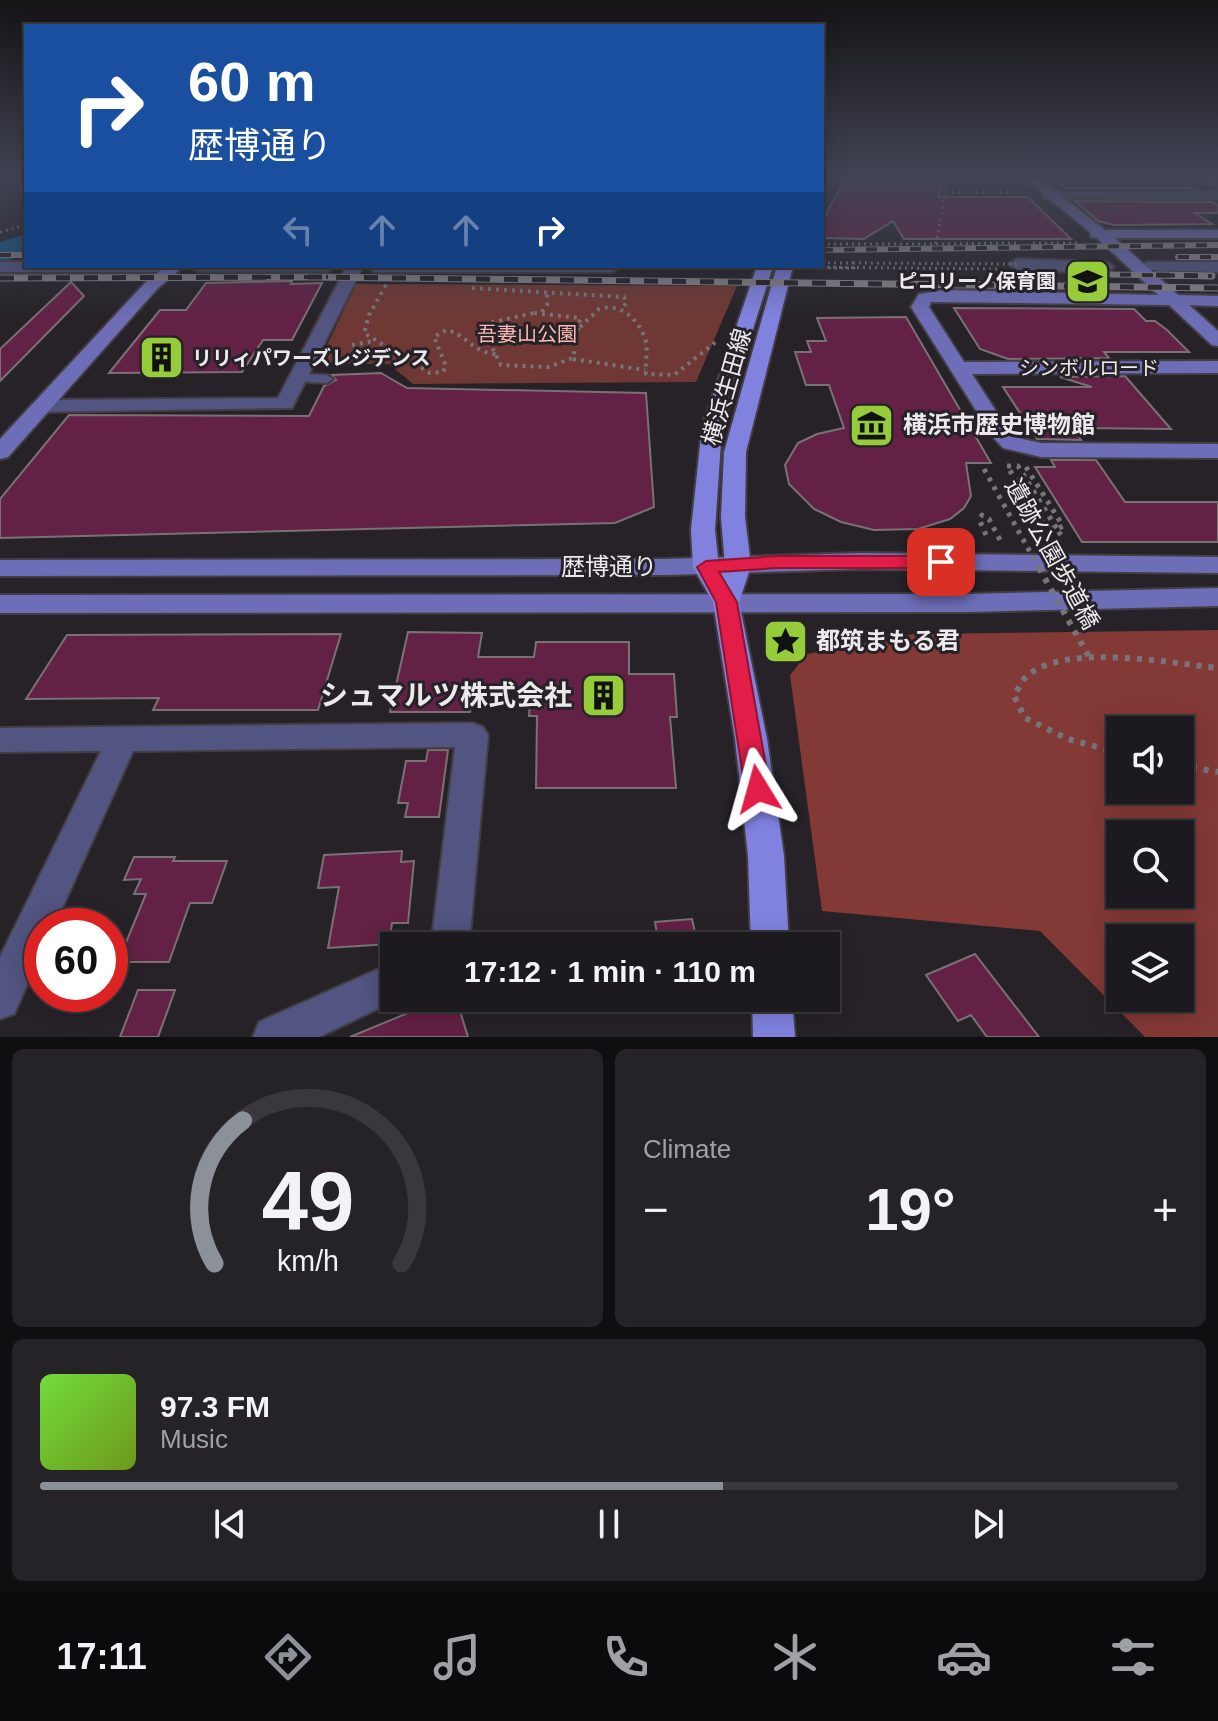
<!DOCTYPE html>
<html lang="en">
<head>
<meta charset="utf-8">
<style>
  :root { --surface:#1c1a1e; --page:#252327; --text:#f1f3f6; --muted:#a0a1a4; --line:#3a383c; --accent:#8c9099 }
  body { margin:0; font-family:Arial,"Noto Sans JP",sans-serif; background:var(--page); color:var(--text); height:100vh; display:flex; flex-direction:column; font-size:30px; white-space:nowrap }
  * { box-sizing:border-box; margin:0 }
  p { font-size:26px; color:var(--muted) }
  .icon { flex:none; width:44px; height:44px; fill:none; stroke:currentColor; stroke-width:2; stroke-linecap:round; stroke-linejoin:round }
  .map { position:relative; height:1037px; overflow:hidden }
  .sheet { display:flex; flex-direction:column; gap:12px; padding:12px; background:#0f0e10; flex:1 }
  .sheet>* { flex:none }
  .guide { position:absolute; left:24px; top:24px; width:800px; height:244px; border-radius:0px; box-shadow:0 4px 20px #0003,0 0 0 2px var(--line); background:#1a4fa0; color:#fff; overflow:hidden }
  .tools { position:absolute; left:1106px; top:716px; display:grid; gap:16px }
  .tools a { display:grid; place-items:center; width:88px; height:88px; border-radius:0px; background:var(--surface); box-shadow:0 4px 20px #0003,0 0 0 2px var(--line); font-size:40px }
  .speed { position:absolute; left:24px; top:908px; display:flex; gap:16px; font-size:40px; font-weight:700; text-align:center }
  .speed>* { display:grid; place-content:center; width:104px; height:104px; border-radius:50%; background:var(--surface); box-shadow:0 4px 20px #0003,0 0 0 2px var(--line); line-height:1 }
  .speed .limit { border:12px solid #d22; background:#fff; color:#111 }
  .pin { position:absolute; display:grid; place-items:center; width:68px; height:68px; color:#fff; margin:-34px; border-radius:16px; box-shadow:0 4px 12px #0006 }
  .me { position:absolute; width:88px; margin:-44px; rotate:352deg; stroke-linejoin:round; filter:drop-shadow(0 0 6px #0008) }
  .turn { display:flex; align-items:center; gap:28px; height:168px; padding:0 32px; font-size:36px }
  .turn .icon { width:104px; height:104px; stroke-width:2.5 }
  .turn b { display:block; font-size:56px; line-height:68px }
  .lanes { display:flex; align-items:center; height:76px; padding:0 32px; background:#0003; justify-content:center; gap:40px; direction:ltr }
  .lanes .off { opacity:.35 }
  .big { font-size:60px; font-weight:600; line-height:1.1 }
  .sheet .card { flex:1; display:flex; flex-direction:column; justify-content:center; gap:12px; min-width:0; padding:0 28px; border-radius:12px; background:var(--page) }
  .sheet .dial { align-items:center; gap:0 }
  .dial svg { height:208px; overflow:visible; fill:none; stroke:var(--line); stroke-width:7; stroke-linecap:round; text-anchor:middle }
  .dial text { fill:var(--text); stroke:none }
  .song { display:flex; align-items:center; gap:24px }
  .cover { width:96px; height:96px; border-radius:12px; background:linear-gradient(135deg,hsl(100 70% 55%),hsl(80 70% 35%)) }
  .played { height:8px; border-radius:4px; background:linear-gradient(90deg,var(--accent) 60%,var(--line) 60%) }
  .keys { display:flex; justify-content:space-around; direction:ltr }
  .heat { display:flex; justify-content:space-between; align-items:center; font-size:44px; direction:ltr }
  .sheet .tiles { flex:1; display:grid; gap:12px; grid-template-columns:1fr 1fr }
  .card:last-child { grid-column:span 2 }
  .trip { position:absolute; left:380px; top:932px; width:460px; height:80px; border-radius:0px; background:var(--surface); box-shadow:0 4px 20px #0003,0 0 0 2px var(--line); font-weight:600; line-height:80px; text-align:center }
  .menu { display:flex; height:128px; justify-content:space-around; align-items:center; background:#0b0a0c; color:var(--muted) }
  .menu .icon { width:56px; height:56px }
  .menu .on { color:var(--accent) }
  .menu b { font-size:36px; color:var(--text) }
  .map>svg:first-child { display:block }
  .green { fill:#6f3834 }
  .forest { fill:#833936; fill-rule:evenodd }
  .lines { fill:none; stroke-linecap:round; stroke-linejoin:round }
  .river { fill:#155587; fill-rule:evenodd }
  .building { fill:#632145; stroke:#7a7175; stroke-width:2 }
  .lane-casing { stroke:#423e44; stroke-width:4 }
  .street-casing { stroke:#423e44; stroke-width:4 }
  .secondary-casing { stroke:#423e44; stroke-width:4 }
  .primary-casing { stroke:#423e44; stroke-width:4 }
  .path-far3 { stroke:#78757a; stroke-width:3; stroke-dasharray:2 4; stroke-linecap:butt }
  .path-far2 { stroke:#78757a; stroke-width:4; stroke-dasharray:3 5; stroke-linecap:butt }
  .path-far1 { stroke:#78757a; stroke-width:5; stroke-dasharray:4 6; stroke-linecap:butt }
  .path { stroke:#78757a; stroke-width:6; stroke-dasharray:5 7; stroke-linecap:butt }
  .lane { fill:#525481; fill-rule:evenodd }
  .street { fill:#525481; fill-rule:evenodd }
  .secondary { fill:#6d6eb7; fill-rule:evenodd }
  .primary { fill:#8182e0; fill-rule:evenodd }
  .rail-far1-casing { stroke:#868287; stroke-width:6 }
  .rail-casing { stroke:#868287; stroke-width:7 }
  .rail-far1 { stroke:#262228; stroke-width:4; stroke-dasharray:11; stroke-linecap:butt }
  .rail { stroke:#262228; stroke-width:5; stroke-dasharray:14; stroke-linecap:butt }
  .path-bridge-far2 { stroke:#78757a; stroke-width:3; stroke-dasharray:2 4; stroke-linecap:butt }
  .path-bridge-far1 { stroke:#78757a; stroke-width:5; stroke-dasharray:4 6; stroke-linecap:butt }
  .path-bridge { stroke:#78757a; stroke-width:6; stroke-dasharray:5 7; stroke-linecap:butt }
  .route { fill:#e11d48; stroke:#92132f; stroke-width:2 }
  .labels { text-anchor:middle; stroke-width:6; stroke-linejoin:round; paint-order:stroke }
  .far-poi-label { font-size:20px; font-weight:bold; fill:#ece9ed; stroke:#262228; text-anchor:end }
  .far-park-label { font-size:20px; fill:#fcb8b2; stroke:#262228 }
  .far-street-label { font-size:20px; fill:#ece9ed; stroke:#262228 }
  .street-label { font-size:24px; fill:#ece9ed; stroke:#262228 }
  .poi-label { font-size:24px; font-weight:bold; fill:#ece9ed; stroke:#262228; text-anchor:start }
  .near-poi-label { font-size:28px; font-weight:bold; fill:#ece9ed; stroke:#262228; text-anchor:end }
</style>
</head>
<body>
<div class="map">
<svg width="1218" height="1037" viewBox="0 0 1218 1037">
  <rect width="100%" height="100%" fill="#262228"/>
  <polygon class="green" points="356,284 737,286 696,382 413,384 389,364 318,364"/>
  <path class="forest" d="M1218 630V1037H1145L1040 931 822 911 790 675 807 654 914 634ZM1120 730H1180V790H1120ZM1120 834H1180V894H1120ZM1120 938H1180V998H1120Z"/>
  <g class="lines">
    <polygon class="river" points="26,234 26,254 0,263 0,242"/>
  </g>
  <g class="building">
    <polygon points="847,174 944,174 938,197 1028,197 1071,239 904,239 893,221 864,239 822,238 822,222"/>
    <polygon points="1049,174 1171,174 1192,188 1066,188"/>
    <polygon points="1075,201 1213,202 1218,206 1218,213 1195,213 1212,224 1115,225 1098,221"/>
    <polygon points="292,281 291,284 322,283 292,340 263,340 242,372 109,373 160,310 186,310 206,283"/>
    <polygon points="71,282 84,296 0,381 0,349"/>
    <polygon points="954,308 1134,309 1146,321 1155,321 1167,330 1189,352 1104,352 1109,358 1008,359 980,349"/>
    <polygon points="906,317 991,463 966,463 971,496 964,508 950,519 918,529 874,530 841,522 814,509 789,484 785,465 798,443 817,434 844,428 829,385 806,385 795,352 811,352 807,341 826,341 817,318"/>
    <polygon points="381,373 407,388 646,393 654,507 615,523 0,538 0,499 69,415 309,416 324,386 336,380 332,375"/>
    <polygon points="1125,376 1171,429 1080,428 1085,435 1078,435 1081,440 1037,439 1003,387 1092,387 1060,377"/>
    <polygon points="1051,460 1096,460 1125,502 1218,502 1218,542 1082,542 1035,467 1055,467"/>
    <polygon points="408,632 482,633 478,657 534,657 536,642 629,642 629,674 674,674 677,717 670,717 676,788 536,788 537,716 529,716 531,689 473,689 470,712 390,712"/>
    <polygon points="341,634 318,710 153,710 159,698 26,699 67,635"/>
    <polygon points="428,750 448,750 439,817 405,817 408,803 398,803 406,761 426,761"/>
    <polygon points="402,851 401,862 414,861 408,923 392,923 389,944 328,948 339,887 318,888 324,855"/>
    <polygon points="134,857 175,857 173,861 227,861 212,903 190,903 169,962 118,962 146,894 134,894 141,879 124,880"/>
    <polygon points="692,919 698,946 659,946 655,922"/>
    <polygon points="975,954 1039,1037 987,1037 971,1015 958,1021 926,975"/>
    <polygon points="138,990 175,990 158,1037 120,1037"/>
    <polygon points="435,998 456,998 468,1037 350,1037 420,1008 419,1004"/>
  </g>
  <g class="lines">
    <defs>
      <g id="lane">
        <polygon points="26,187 26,193 22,192 22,188"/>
        <polygon points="298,374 327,375 333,379 327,383 293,381 292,378"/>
      </g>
      <g id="street">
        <polygon points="1197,174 1212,174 1218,178 1218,188"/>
        <polygon points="1048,191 1218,191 1218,199 1043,198 1043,192"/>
        <polygon points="1017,259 1106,262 1114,267 1106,272 1019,271 1009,264"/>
        <polygon points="0,262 26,262 26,266 167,267 159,272 0,272"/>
        <polygon points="1148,262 1218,262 1218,272 1142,270 1142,264"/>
        <polygon points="189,266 336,266 328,271 197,271"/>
        <polygon points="347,266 363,266 292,408 42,412 32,406 42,400 278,398"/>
        <polygon points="620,266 613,272 375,272 367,267"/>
        <polygon points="472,723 483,727 488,735 469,946 431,946 455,747 133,751 54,926 42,926 42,952 14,1014 0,1019 0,957 101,751 0,752 0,728"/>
        <polygon points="394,962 394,998 400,998 319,1037 253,1037 259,1022"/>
      </g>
      <g id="secondary">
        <polygon points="1019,174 1033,174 1105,230 1218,230 1218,238 1115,238 1178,295 1218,296 1218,306 1189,305 1218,331 1218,346 1212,345 1169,305 931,302 929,307 964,362 1218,361 1218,373 972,374 1007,428 1018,438 1041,443 1218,444 1218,458 1041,457 1003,448 992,436 911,307 919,294 945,290 1158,295 1097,238 1091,237 1090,232"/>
        <polygon points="166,266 184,266 157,289 8,457 0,459 0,439 145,283"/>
        <polygon points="861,553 1218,557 1218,573 861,569 667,575 0,576 0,560 667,559"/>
        <polygon points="1218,588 1218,606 968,612 0,613 0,595 968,594"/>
      </g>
      <g id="primary">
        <polygon points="757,266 773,266 722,427 715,530 719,567 723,573 725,566 721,517 724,452 777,266 793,266 746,452 745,517 751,566 739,602 767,739 784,856 789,946 751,946 748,856 735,739 713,602 693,567 691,530 702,427"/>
        <polygon points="752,998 792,998 795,1037 753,1037"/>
      </g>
    </defs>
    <use href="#lane" class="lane-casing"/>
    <use href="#street" class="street-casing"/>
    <use href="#secondary" class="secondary-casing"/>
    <use href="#primary" class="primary-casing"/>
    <g class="path-far3">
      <polyline points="946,192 1021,192"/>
      <polyline points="0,232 26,225"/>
      <polyline points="1033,243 1079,243"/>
      <polyline points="822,244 936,244 949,174"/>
      <polyline points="936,244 1019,243"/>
      <polyline points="822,263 853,263"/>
      <polyline points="803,267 997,269"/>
    </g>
    <g class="path-far2">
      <path d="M386 285 369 315 364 333 430 373 443 372 446 366 434 337 446 330C466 334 473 353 496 354"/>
      <polyline points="472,288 624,297 627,302 623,307"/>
      <polyline points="542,312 547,305 547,293"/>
      <polygon points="534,313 580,318 573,358 548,367 501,365 488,339 489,323"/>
      <path d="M580 327 599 309C621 302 640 320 646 342 648 352 645 363 646 374L674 375 717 341"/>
      <polyline points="352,345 373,341"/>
      <polyline points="573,359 645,370"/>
    </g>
    <g class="path-far1">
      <polygon points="1007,466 1018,466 1057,529 1046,528"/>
      <polyline points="1026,467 1063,526 1057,529"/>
      <polyline points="986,535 979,519 982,515 989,519 1000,540"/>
      <polyline points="1057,543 1062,537 1057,529"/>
    </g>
    <g class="path">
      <path d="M1120 753 1068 739 1025 718 1014 696C1018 689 1022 680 1028 675 1067 643 1170 663 1218 668"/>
      <polyline points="1180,765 1218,772"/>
    </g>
    <use href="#lane" class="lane"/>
    <use href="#street" class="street"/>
    <use href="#secondary" class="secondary"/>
    <use href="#primary" class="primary"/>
    <defs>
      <g id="rail-far1">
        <polyline points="822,250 1218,245"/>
        <polyline points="0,255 26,255"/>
        <polyline points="1178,257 1218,257"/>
        <polyline points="1076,274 1212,276"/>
        <polyline points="260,277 328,277"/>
      </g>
      <g id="rail">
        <polyline points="1156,275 1212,276"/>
        <polyline points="0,278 314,277 1218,288"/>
      </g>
    </defs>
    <use href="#rail-far1" class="rail-far1-casing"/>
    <use href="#rail" class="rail-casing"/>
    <use href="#rail-far1" class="rail-far1"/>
    <use href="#rail" class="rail"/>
    <polyline class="path-bridge-far2" points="613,267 854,268 853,263 1017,264"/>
    <polyline class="path-bridge-far1" points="984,469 1040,570"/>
    <polyline class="path-bridge" points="1039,568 1089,657"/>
  </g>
  <linearGradient id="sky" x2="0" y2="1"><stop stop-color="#151316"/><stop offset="0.55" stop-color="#414453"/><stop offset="1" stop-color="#414453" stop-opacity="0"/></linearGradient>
  <rect width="1218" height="319" fill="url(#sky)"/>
  <polygon class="route" points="777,556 941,556 950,562 941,568 777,568 719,572 737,602 770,789 767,797 758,799 749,797 745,789 716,602 697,567 706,561"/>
  <defs>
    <symbol id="school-square" viewBox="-11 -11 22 22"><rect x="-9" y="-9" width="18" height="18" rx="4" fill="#96cc39" stroke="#262228"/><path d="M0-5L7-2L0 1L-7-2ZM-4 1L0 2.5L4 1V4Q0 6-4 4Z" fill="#111"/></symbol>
    <symbol id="building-square" viewBox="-11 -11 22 22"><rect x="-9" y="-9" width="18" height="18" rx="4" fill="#96cc39" stroke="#262228"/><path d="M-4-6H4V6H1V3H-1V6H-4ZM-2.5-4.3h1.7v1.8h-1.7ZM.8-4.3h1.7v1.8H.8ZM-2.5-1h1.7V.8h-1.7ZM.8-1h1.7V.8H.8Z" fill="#111"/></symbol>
    <symbol id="museum-square" viewBox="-11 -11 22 22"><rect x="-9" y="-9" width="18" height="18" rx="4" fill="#96cc39" stroke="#262228"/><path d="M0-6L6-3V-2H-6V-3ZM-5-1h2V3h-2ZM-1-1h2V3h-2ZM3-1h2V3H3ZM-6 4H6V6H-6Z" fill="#111"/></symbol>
    <symbol id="sight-square" viewBox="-11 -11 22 22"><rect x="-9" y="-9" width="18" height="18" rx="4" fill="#96cc39" stroke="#262228"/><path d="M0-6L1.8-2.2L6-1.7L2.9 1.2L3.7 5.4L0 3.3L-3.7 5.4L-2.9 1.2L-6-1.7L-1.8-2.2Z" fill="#111"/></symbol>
  </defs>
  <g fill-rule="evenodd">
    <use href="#school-square" x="1062" y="256" width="51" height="51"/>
    <use href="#building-square" x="136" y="332" width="51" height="51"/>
    <use href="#museum-square" x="846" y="400" width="51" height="51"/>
    <use href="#sight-square" x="760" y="616" width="51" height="51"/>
    <use href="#building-square" x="578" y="670" width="51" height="51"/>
  </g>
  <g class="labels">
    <g class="far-poi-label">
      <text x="1056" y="288">ピコリーノ保育園</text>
      <text x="192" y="365" text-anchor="start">リリィパワーズレジデンス</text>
    </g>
    <g class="far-park-label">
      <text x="527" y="341">吾妻山公園</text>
    </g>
    <g class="far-street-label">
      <text x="1089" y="375">シンボルロード</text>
    </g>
    <g class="street-label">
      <text transform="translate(727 387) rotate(-74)" y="8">横浜生田線</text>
      <text transform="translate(1052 554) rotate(61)" y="8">遺跡公園歩道橋</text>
      <text x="609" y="575">歴博通り</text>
    </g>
    <g class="poi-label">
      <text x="903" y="433">横浜市歴史博物館</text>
      <text x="816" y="649">都筑まもる君</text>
    </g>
    <g class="near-poi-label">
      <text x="572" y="705">シュマルツ株式会社</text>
    </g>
  </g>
</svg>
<div class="tools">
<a><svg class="icon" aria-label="sound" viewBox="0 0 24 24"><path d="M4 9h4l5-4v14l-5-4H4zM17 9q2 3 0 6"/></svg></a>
<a><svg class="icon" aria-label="search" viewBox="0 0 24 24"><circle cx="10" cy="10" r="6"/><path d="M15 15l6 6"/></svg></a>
<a><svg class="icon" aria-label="layers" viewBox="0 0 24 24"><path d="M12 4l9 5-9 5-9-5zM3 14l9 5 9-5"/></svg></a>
</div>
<div class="speed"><div class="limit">60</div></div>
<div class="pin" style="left:941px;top:562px;background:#d93025"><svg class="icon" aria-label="arrive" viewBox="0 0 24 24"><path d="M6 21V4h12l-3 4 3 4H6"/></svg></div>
<svg class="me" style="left:758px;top:789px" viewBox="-20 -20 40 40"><path d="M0-17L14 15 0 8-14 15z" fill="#e11d48" stroke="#fff" stroke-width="4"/></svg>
<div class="trip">17:12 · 1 min · 110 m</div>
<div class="guide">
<div class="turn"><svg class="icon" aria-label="right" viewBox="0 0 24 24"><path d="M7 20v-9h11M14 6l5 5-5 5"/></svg><div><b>60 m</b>歴博通り</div></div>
<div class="lanes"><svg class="icon off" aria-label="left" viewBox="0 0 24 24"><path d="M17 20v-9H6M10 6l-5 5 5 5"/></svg><svg class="icon off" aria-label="ahead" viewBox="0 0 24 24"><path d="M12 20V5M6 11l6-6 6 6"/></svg><svg class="icon off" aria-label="ahead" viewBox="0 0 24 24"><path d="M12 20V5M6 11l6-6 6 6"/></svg><svg class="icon" aria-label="right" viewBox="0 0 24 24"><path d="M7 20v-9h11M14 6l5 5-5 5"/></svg></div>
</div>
</div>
<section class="sheet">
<div class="tiles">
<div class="card dial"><svg viewBox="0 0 100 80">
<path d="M14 69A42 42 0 1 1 86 69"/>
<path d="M14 69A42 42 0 0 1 25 14" stroke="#8c9099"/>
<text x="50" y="56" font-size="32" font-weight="700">49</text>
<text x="50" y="72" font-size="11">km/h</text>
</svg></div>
<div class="card"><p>Climate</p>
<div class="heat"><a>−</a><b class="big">19°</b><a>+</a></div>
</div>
<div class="card">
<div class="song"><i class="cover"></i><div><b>97.3 FM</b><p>Music</p></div></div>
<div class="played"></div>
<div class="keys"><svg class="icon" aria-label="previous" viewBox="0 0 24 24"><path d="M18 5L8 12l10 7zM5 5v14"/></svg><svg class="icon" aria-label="pause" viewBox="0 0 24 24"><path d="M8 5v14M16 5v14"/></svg><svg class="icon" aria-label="next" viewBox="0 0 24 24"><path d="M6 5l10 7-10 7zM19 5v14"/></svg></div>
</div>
</div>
</section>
<nav class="menu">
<b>17:11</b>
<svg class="icon on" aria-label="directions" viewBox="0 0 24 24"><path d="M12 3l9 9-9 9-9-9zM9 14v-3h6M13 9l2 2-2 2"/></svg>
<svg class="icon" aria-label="music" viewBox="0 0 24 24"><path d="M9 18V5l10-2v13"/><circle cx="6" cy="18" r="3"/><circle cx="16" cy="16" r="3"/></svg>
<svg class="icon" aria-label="phone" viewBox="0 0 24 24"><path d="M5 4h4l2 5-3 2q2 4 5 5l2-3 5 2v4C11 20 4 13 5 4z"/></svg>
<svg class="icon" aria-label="climate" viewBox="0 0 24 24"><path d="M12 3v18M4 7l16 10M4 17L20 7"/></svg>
<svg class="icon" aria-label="car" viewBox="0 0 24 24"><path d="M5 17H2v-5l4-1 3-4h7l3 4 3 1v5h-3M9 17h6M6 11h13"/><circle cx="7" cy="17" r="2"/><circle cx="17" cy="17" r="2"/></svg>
<svg class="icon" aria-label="filters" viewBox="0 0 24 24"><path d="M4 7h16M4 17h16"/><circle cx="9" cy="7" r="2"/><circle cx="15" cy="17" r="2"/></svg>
</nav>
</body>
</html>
